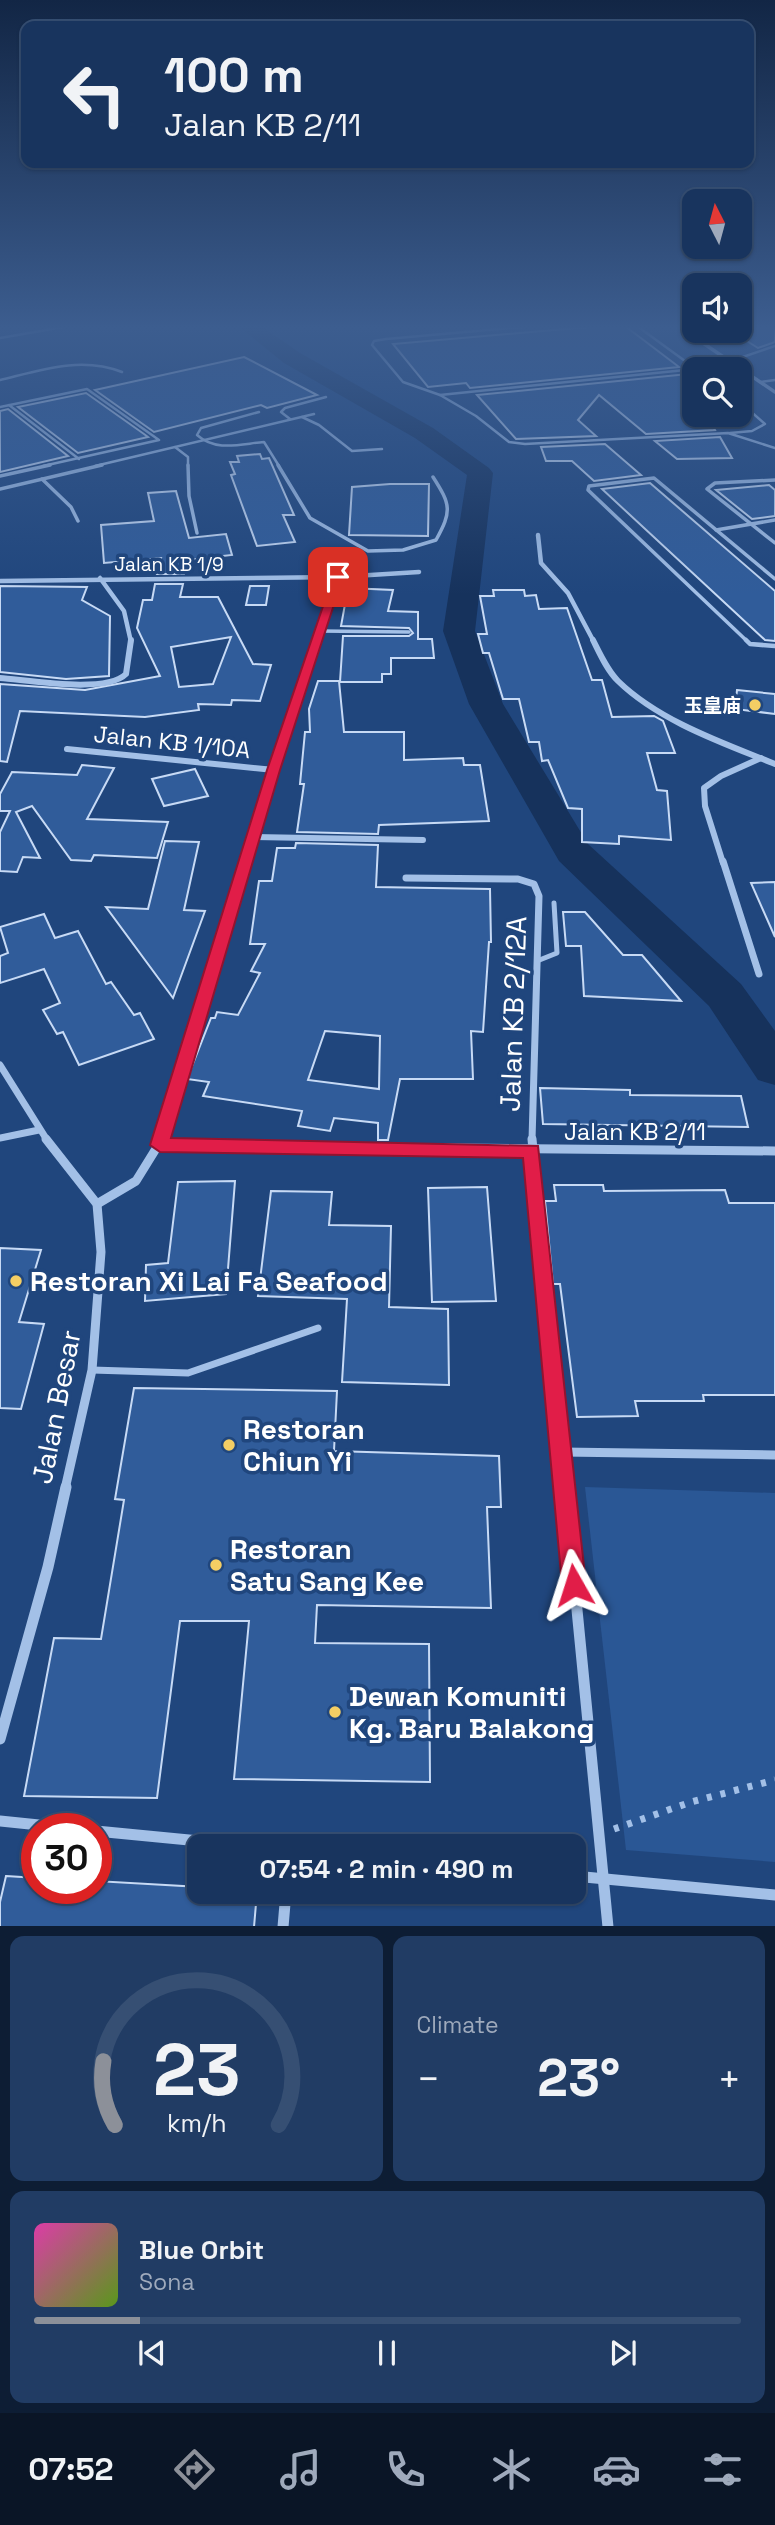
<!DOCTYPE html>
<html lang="en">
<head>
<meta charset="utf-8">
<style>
  :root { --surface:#18345e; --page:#213c64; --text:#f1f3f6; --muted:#9faabc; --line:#364f73; --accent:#8c9099 }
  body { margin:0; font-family:"Space Grotesk","Noto Sans SC",sans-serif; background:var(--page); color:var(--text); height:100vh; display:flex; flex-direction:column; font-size:26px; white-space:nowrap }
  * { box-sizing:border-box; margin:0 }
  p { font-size:23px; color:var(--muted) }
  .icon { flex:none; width:38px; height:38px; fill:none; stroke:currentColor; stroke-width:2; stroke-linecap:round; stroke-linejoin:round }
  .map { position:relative; height:1926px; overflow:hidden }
  .sheet { display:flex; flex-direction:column; gap:10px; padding:10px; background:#0d1d34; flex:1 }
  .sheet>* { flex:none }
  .guide { position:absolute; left:21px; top:21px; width:733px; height:147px; border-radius:14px; box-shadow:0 2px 5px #0004,0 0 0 2px var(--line); background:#18345e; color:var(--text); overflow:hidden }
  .needle { width:46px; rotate:354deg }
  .controls { position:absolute; left:682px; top:189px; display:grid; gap:14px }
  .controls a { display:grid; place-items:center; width:70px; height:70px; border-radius:14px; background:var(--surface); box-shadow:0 2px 5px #0004,0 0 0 2px var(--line); font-size:35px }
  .speed { position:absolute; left:21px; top:1813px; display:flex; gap:14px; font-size:35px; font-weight:700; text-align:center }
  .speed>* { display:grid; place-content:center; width:91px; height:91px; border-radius:50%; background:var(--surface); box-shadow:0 2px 5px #0004,0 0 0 2px var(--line); line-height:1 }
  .speed .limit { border:10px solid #d22; background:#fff; color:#111 }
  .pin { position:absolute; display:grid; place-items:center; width:60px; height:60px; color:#fff; margin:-30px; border-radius:14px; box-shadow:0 4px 10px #0006 }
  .me { position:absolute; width:77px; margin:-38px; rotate:354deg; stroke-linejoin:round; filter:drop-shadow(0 0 5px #0008) }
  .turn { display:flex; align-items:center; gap:24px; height:147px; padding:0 28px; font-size:32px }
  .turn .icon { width:91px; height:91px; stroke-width:2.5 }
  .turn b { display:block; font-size:49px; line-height:60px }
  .big { font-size:52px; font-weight:600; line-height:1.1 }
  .sheet .card { flex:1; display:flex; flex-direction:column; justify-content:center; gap:10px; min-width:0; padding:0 24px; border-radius:14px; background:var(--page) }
  .sheet .dial { align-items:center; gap:0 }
  .dial svg { height:182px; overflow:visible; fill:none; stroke:var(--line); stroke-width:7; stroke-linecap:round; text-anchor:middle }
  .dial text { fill:var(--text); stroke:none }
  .song { display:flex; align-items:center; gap:21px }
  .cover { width:84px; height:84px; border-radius:10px; background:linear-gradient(135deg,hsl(320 70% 55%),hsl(90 70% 35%)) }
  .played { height:7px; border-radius:4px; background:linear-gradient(90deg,var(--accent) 15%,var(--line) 15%) }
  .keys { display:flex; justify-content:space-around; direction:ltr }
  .heat { display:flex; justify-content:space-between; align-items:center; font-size:38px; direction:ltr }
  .sheet .tiles { flex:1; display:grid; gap:10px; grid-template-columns:1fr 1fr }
  .card:last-child { grid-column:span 2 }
  .trip { position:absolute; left:187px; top:1834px; width:399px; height:70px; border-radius:14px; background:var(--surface); box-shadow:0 2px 5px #0004,0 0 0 2px var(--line); font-weight:600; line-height:70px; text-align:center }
  .tab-bar { display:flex; height:112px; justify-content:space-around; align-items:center; background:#0a1526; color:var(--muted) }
  .tab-bar .icon { width:49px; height:49px }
  .tab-bar .on { color:var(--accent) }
  .tab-bar b { font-size:32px; color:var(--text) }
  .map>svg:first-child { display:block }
  .green { fill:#2a5795 }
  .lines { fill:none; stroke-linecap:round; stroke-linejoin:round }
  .river { fill:#16325c; fill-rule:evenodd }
  .building { fill:#305c9a; stroke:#c7daf5; stroke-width:2; fill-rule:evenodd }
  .path { stroke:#a3c0e7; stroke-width:7; stroke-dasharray:5 9; stroke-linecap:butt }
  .lane-far4 { stroke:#a3c0e7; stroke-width:2.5 }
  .lane-far3 { stroke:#a3c0e7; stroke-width:3.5 }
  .lane-far2 { stroke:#a3c0e7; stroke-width:4.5 }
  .lane-far1 { stroke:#a3c0e7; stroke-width:5 }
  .lane { stroke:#a3c0e7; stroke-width:7 }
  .street-far5 { stroke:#a3c0e7; stroke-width:3.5 }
  .street-far4 { stroke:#a3c0e7; stroke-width:4.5 }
  .street-far3 { stroke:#a3c0e7; stroke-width:6 }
  .street-far2 { stroke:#a3c0e7; stroke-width:7 }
  .street-far1 { stroke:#a3c0e7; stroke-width:9 }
  .street { stroke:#a3c0e7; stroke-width:11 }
  .route { fill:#e11d48; stroke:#92132f; stroke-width:2 }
  .poi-dot { fill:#f4ce64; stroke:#20467d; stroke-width:2.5 }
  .labels { text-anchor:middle; stroke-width:7; stroke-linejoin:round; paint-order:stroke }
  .far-street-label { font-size:19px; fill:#fff; stroke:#20467d }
  .far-poi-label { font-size:19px; font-weight:bold; fill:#fff; stroke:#20467d; text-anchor:end }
  .street-label { font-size:23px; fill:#fff; stroke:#20467d }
  .near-street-label { font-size:28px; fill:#fff; stroke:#20467d }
  .near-poi-label { font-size:28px; font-weight:bold; fill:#fff; stroke:#20467d; text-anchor:start }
</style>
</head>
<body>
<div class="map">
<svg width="775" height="1927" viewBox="0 0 775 1927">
  <rect width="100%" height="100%" fill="#20467d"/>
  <polygon class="green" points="585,1487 775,1493 775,1862 626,1850"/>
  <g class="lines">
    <polygon class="river" points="238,326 261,326 300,353 433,428 489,468 493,473 475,631 503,704 588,844 741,984 775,1031 775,1085 758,1080 709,1006 559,861 469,704 443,631 467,475 415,438 284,363"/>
  </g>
  <g class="building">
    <polygon points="600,326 625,326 679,367 470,388 466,383 428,387 393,344"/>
    <polygon points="740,326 775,326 775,342 758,348 731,331 740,331"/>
    <polygon points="244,357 317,395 267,408 261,405 154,432 95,390"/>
    <polygon points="688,374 695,379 695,415 707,415 715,430 646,434 599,395 578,420 596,436 516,439 477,395"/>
    <polygon points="86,393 144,434 148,437 78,453 18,407"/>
    <polygon points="8,409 68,456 0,472 0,411"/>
    <polygon points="720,437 732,458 677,459 655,441"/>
    <polygon points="605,444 641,475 594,481 572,461 546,461 541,447"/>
    <polygon points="260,454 262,459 269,458 294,515 283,515 295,542 257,546 231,475 235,474 230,462 239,462 237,456"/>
    <polygon points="650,483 775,591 775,641 765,640 602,489"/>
    <polygon points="390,484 429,484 428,536 349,535 352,487"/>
    <polygon points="769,485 775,490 775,516 752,519 716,490"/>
    <polygon points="176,491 189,538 226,534 232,555 187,560 184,574 157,574 161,558 104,563 101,525 154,521 148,493"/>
    <path d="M155 584H183L180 597H218L253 664 271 665 260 701 232 700 231 705 198 704 199 710 145 717 20 711 7 762 0 761V684L85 690 160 676 137 628 143 600H152ZM231 637 213 684 179 687 171 647Z"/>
    <polygon points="0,586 87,587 82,600 110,616 109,676 66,679 0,672"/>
    <polygon points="250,586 269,586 266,605 246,605"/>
    <polygon points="348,588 393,590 388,611 418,612 418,639 432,639 434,658 391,658 391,674 382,674 382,682 340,682 343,636 409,636 413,633 409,628 341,626"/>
    <polygon points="493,590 524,590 525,596 536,595 539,609 567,608 592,680 602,680 612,717 654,716 663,721 675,753 647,753 657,790 667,791 671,840 619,836 619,844 582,842 582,809 568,808 548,760 542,761 539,742 529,742 519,699 503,699 489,653 483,653 478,634 487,634 480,596 494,596"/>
    <polygon points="318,681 339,681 344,732 404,732 404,760 463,758 464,765 480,765 489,821 379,825 378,834 297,832 304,784 300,784 305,732 310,732 309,709"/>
    <polygon points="737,690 775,694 775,714 735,709"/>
    <polygon points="82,765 114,768 87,819 168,822 157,858 94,855 91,861 71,860 32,806 16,812 40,858 23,857 17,872 0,871 0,832 10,811 0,811 0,794 12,772 77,775"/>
    <polygon points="195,769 208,796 164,806 152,779"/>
    <polygon points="165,841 199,842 184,910 205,911 173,998 106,907 148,909"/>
    <path d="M296 843 378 845 376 887 490 889 491 942H489L483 1032 471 1031 473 1079H400L388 1140H378V1123L334 1118 330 1131 298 1126 302 1111 203 1096 209 1082 187 1079 211 1018H215L217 1012 238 1015 260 973 251 971 265 944H250L259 881H272L277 848H295ZM325 1031 380 1036 379 1089 308 1080Z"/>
    <polygon points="775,882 775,937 751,883"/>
    <polygon points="563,912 585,912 623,955 642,955 681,1001 584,996 581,946 566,946"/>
    <polygon points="44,914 55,938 78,931 106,984 111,982 134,1015 140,1013 154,1039 79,1065 63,1032 57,1034 43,1010 60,1003 44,969 0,983 0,956 8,953 0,927"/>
    <polygon points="540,1088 630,1090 630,1095 741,1096 748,1127 543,1124"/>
    <polygon points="235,1181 226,1294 145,1301 146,1265 168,1263 178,1182"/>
    <polygon points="554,1185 603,1185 604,1191 725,1190 729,1203 775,1203 775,1395 703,1395 704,1401 635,1401 638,1416 577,1417 560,1284 553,1284 545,1201 556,1201"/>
    <polygon points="487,1187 496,1301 432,1302 428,1188"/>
    <polygon points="271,1191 332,1192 329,1225 391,1226 389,1307 448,1309 449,1385 342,1382 347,1299 258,1296"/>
    <polygon points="0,1248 41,1250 19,1322 44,1324 21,1409 0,1408"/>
    <polygon points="134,1388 337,1391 334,1451 499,1456 501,1507 487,1507 491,1608 317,1605 315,1643 429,1644 430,1782 234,1779 249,1621 180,1621 157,1798 24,1796 54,1638 101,1639 124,1500 115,1499"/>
    <polygon points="6,1876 37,1878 37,1888 96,1888 96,1881 200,1887 200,1892 257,1892 254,1927 0,1927 0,1902"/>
  </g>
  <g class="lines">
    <polyline class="path" points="614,1829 691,1802 775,1780"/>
    <g class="lane-far4">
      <polyline points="534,326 386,339 374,341 372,345 403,382 440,395 476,416 509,442 525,444 728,433 775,448"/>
      <polyline points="637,326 696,369"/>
      <polyline points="0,338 69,326"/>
      <polyline points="731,361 775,346"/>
      <path d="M0 380C41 370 81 356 122 372"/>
      <polyline points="761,382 775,380"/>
      <polyline points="440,395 695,369"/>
      <polyline points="9,405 79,459"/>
      <polyline points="0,407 87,389 159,440 43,466"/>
      <path d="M259 412 201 428 197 435C216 452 240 444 264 442L279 466"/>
      <polyline points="302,417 319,425 352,451 382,449"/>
      <polyline points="290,419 281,412 285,408 326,397"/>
      <polyline points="730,433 752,431 765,424 740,402"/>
      <polyline points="175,447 188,457 188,466"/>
      <polyline points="95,466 314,414"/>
    </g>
    <g class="lane-far3">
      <polyline points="188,465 189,496 197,533"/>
      <path d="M278 465 310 518 368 551 403 550 436 540C452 511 451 505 433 477"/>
      <polyline points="0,476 50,465"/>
      <polyline points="42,479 71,507 78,521"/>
      <polyline points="775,480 715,483 707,489 775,543"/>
      <polyline points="0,489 102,465"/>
      <polyline points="716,530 775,520"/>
      <polyline points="320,631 409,632"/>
      <polyline points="748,642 588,490 589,486 654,478 775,579"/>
    </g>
    <polyline class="lane-far2" points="746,640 750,644 775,646"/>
    <polyline class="lane-far1" points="537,961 557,953 554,903"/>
    <polyline class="lane" points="92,1370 188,1373 318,1328"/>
    <polyline class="street-far5" points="678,326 775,392"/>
    <g class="street-far4">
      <polyline points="538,535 541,563 568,593 594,642"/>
      <polyline points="100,578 124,611 131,642"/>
      <polyline points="0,581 338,577 419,572"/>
      <polyline points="316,642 338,577"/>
    </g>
    <g class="street-far3">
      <path d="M593 640C600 654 607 670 618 681 659 721 723 743 775 764"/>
      <path d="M0 678C28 680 106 694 126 674L131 640"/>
      <polyline points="67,749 274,770"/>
      <polyline points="254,837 423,840"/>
      <polyline points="246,863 317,640"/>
      <polyline points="723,863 705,806 704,788 721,776 761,758"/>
    </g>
    <g class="street-far2">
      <polyline points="723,861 759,974"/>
      <polyline points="406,878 518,879 534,884 539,896 532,1140"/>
      <polyline points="0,1065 47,1140"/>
      <polyline points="0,1138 39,1130"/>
      <polyline points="161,1140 246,861"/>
    </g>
    <g class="street-far1">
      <polyline points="46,1139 97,1204 101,1252 92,1370 65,1489"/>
      <polyline points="532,1139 565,1489"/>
      <polyline points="160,1145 775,1151"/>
      <polyline points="97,1204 136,1181 162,1139"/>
      <polyline points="562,1452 775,1455"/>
    </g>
    <g class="street">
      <polyline points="565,1487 608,1927"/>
      <polyline points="0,1739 48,1567 66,1487"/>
      <polyline points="0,1821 78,1829"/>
      <polyline points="96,1831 251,1846"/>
      <polyline points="574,1876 775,1895"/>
      <polyline points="283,1927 286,1892"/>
    </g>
  </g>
  <linearGradient id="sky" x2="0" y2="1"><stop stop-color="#122645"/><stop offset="0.55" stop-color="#3c5d8f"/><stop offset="1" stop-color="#3c5d8f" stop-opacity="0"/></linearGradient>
  <rect width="775" height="595" fill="url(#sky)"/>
  <polygon class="route" points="338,574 343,577 280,770 171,1138 538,1146 586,1585 583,1593 574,1597 565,1593 562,1585 523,1158 160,1152 150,1145 267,770 333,577"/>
  <g class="poi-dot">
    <circle cx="755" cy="705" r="7"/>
    <circle cx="16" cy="1281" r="7"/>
    <circle cx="229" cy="1445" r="7"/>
    <circle cx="216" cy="1565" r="7"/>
    <circle cx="335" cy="1712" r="7"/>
  </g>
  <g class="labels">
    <g class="far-street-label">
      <text x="169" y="571">Jalan KB 1/9</text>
    </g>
    <g class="far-poi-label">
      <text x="741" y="712">玉皇庙</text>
    </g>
    <g class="street-label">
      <text transform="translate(172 742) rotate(6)" y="8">Jalan KB 1/10A</text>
      <text x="635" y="1140">Jalan KB 2/11</text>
    </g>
    <g class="near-street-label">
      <text transform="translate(513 1014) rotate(-88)" y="10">Jalan KB 2/12A</text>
      <text transform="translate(56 1407) rotate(-79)" y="10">Jalan Besar</text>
    </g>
    <g class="near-poi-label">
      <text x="30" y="1291">Restoran Xi Lai Fa Seafood</text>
      <text x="243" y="1439">Restoran<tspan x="243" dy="32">Chiun Yi</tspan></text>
      <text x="230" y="1559">Restoran<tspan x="230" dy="32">Satu Sang Kee</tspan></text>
      <text x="349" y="1706">Dewan Komuniti<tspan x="349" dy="32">Kg. Baru Balakong</tspan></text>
    </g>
  </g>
</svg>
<div class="controls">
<a><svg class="needle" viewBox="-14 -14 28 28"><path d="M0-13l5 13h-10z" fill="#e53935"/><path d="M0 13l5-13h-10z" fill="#9faabc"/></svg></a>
<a><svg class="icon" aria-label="sound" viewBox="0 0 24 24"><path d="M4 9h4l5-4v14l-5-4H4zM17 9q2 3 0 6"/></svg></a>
<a><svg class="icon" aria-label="search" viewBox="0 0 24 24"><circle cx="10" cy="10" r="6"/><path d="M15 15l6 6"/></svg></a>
</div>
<div class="speed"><div class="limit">30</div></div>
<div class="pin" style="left:338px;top:577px;background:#d93025"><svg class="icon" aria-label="arrive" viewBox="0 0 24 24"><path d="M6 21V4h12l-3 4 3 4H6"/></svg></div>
<svg class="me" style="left:574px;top:1585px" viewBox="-20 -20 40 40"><path d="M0-17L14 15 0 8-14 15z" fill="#e11d48" stroke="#fff" stroke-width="4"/></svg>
<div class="trip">07:54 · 2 min · 490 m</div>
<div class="guide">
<div class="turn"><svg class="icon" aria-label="left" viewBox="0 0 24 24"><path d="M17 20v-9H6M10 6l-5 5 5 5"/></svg><div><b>100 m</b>Jalan KB 2/11</div></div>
</div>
</div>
<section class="sheet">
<div class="tiles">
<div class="card dial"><svg viewBox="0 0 100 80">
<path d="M14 69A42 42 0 1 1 86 69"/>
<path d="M14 69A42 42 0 0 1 9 41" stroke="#8c9099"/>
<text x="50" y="56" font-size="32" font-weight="700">23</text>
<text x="50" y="72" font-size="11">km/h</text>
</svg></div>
<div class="card"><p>Climate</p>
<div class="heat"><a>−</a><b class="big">23°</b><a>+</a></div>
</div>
<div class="card">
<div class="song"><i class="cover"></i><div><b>Blue Orbit</b><p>Sona</p></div></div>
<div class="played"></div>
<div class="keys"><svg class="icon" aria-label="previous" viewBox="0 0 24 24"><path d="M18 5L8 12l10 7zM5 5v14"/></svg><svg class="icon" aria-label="pause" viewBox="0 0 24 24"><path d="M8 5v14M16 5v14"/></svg><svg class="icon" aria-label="next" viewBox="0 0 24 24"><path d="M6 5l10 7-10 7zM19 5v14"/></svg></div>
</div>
</div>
</section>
<nav class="tab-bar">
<b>07:52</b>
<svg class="icon on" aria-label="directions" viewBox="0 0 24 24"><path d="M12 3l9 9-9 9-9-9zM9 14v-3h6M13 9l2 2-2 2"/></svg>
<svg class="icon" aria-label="music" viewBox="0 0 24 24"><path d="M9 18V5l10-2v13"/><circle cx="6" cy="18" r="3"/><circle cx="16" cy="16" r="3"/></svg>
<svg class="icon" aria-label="phone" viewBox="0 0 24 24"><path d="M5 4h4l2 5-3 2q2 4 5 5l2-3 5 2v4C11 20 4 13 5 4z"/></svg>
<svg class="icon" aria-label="climate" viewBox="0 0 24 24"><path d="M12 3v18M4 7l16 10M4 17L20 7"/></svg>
<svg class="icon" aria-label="car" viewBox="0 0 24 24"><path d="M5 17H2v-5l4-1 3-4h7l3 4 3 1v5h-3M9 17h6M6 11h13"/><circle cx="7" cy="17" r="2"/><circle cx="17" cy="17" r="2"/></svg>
<svg class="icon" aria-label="filters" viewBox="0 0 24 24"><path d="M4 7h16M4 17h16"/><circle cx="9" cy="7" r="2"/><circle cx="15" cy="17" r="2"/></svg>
</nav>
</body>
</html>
